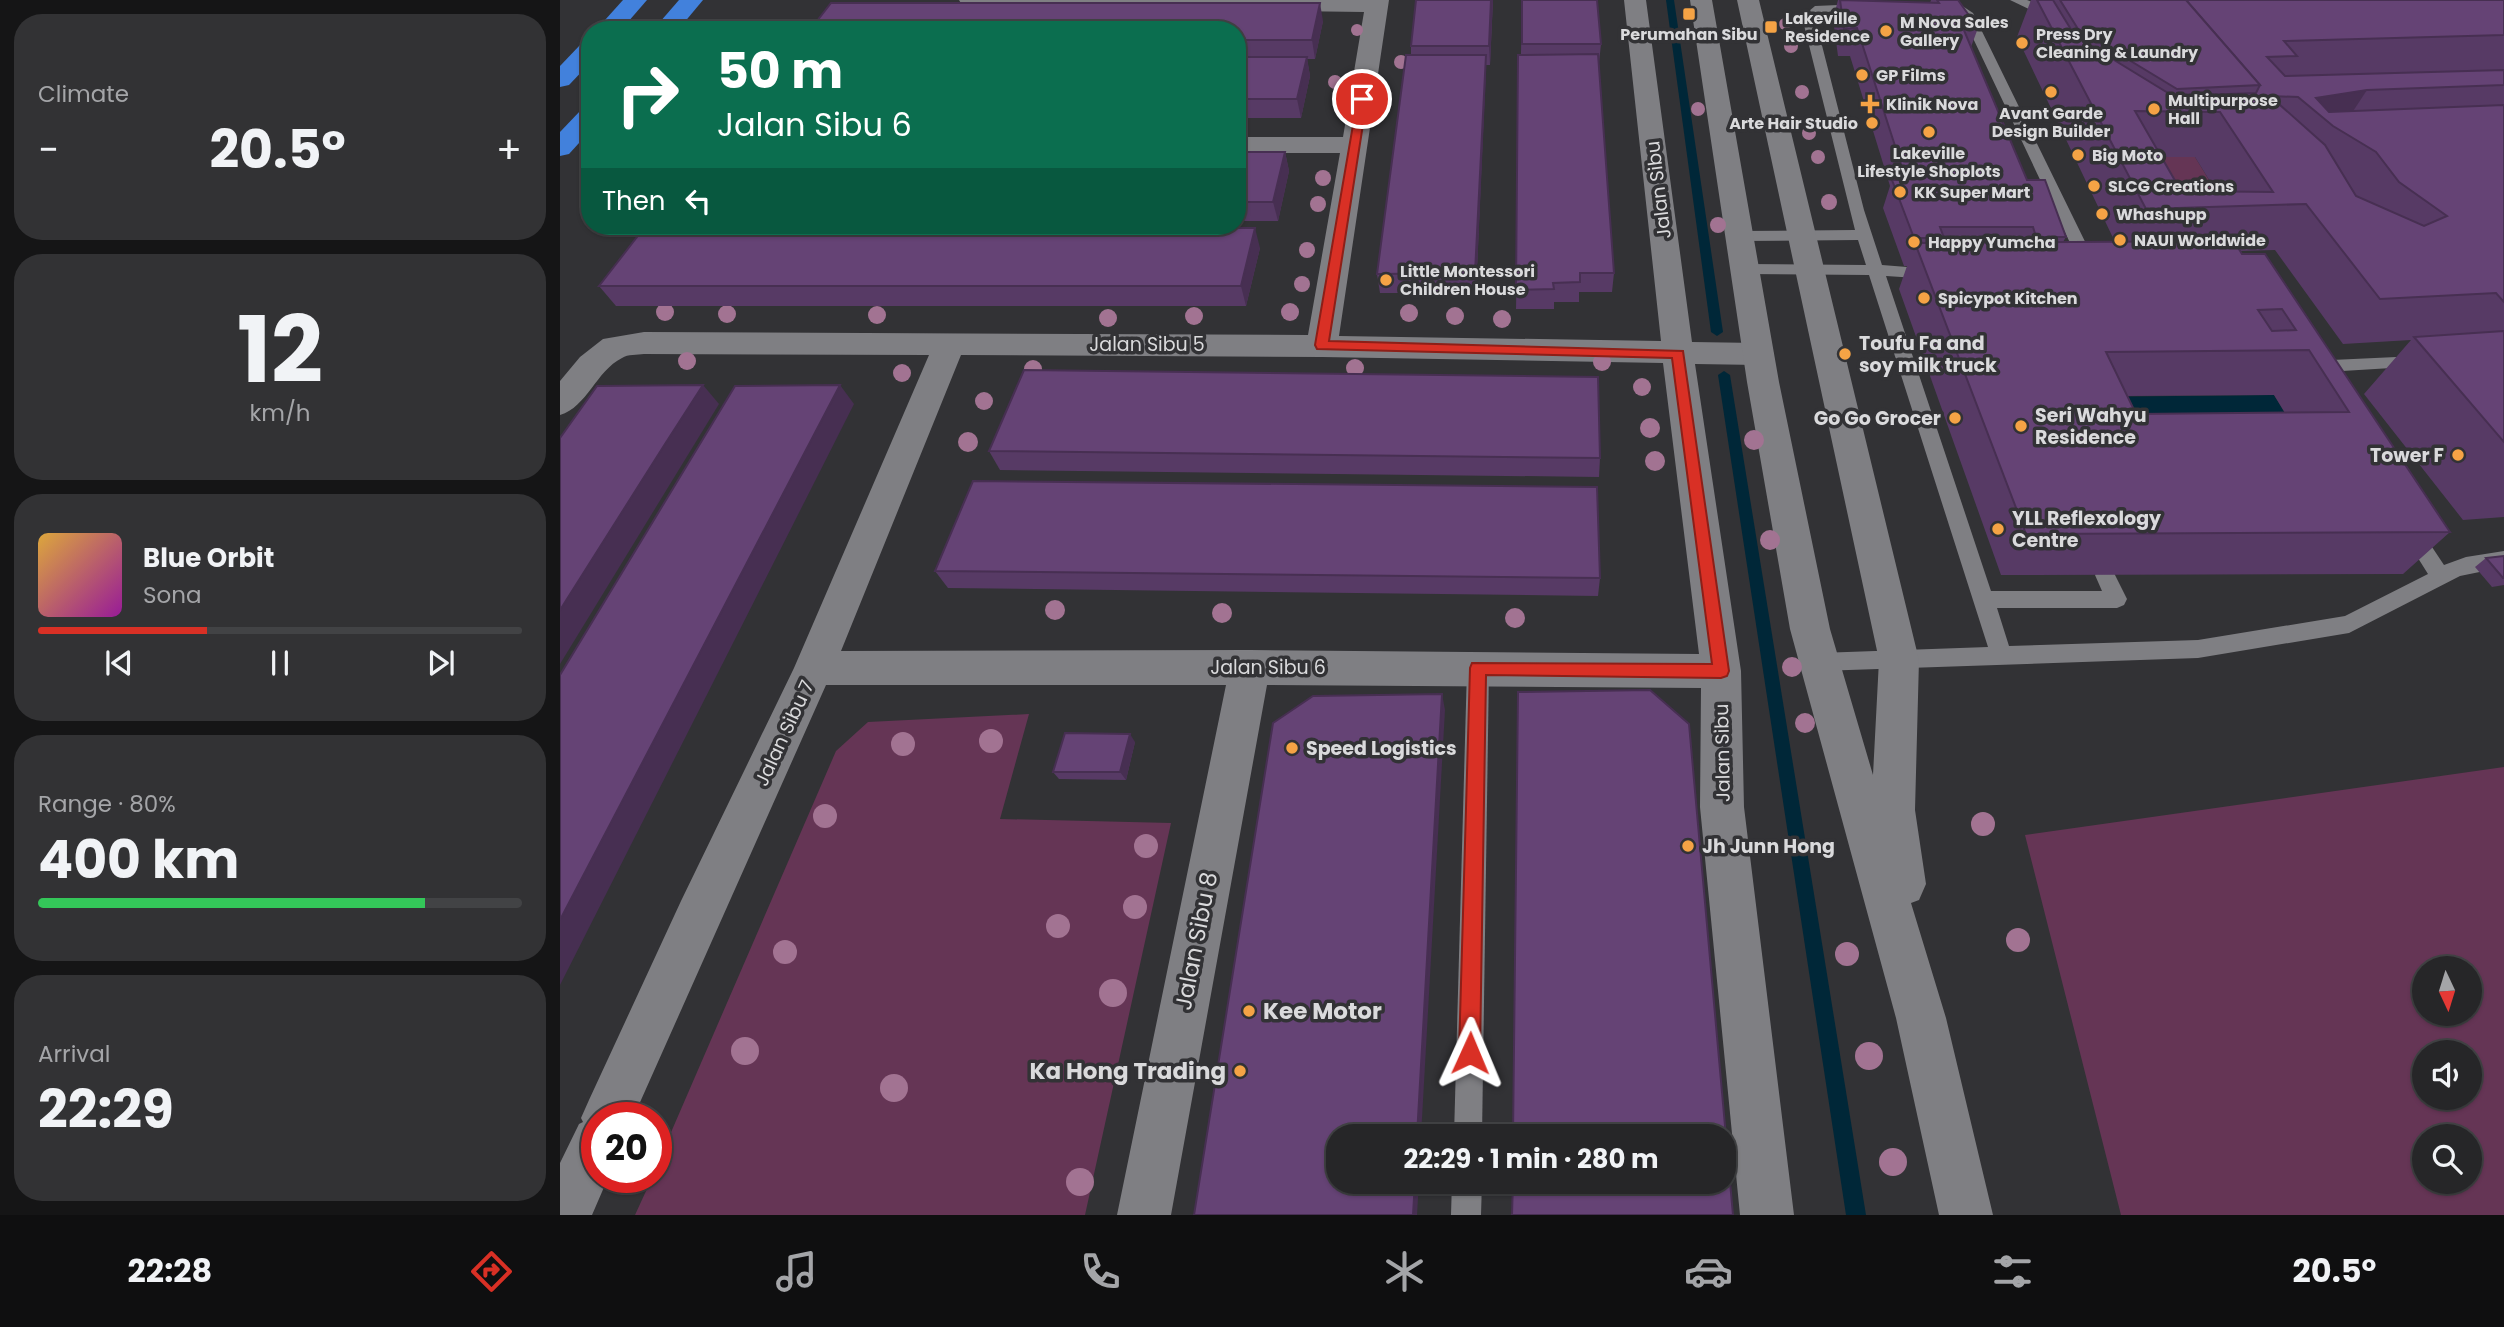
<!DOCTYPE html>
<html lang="en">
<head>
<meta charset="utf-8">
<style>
  :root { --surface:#262628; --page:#323234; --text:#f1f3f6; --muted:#a4a5a8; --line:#424345; --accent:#d93025 }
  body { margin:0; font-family:Poppins,sans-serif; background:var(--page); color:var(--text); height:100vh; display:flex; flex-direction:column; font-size:26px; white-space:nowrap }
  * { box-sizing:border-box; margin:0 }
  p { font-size:23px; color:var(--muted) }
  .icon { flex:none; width:38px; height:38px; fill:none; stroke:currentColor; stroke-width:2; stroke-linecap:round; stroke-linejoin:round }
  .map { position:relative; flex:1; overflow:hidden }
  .drawer { display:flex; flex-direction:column; gap:14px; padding:14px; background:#151516; width:560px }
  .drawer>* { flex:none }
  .banner { position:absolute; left:21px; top:21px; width:665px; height:214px; border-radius:28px; box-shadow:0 2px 5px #0004,0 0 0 2px var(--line); background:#0b6e4f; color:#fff; overflow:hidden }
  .needle { width:46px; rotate:176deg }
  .tools { position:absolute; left:1852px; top:956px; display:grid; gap:14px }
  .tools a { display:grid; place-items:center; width:70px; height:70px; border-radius:50%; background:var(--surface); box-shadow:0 2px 5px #0004,0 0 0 2px var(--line); font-size:35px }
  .speed { position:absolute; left:21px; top:1102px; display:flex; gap:14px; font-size:35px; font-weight:700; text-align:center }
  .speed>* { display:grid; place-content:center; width:91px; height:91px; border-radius:50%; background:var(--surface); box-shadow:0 2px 5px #0004,0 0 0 2px var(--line); line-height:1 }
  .speed .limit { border:10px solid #d22; background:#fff; color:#111 }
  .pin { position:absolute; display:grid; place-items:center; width:60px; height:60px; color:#fff; margin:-30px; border:4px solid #fff; border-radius:50%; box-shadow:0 2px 7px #0007 }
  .me { position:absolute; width:77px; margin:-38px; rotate:1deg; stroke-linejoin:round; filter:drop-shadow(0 0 5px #0008) }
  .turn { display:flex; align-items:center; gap:24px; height:147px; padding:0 21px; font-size:32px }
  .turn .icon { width:91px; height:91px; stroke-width:2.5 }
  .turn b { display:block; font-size:49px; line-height:60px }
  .then { display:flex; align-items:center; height:66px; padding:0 21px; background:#0003; gap:14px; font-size:26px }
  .big { font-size:52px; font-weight:700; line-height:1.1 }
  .drawer .card { flex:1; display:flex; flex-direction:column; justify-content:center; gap:10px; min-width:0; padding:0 24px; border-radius:28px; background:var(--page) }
  .drawer .dial { align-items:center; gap:0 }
  .dial b { font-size:91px; line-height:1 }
  .song { display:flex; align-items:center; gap:21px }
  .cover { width:84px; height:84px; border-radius:10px; background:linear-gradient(135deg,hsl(40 70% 55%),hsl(300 70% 35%)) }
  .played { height:7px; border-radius:4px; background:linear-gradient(90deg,var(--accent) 35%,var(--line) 35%) }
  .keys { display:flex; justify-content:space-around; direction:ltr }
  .heat { display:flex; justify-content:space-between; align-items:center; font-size:38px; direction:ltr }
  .charge { height:10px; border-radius:5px; background:linear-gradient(90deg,#34c759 80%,var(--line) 0) }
  .trip { position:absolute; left:766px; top:1124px; width:410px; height:70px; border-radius:28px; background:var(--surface); box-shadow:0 2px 5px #0004,0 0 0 2px var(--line); font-weight:700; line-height:70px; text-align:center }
  .dock { display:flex; height:112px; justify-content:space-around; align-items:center; background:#0f0f10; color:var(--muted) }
  .dock .icon { width:49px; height:49px }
  .dock .on { color:var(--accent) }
  .dock b { font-size:32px; color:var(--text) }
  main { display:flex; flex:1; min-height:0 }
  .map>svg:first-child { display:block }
  .green { fill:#653555; fill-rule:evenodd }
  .water { fill:#002738 }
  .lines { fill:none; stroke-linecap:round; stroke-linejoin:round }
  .stream { fill:#002738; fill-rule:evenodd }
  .lane { fill:#7f7f83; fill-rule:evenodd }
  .street { fill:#7f7f83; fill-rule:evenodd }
  .secondary { fill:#7f7f83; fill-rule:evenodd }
  .highway { fill:#4281dc; fill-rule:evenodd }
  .tree { fill:#a27392 }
  .wall { fill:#573a65; fill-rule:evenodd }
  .shaded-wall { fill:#472f52 }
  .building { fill:#654375; stroke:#472f52; stroke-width:2; fill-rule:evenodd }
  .route { fill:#d93025; stroke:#8d1f18; stroke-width:2 }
  .poi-dot { fill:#f5a345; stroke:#323235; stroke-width:2.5 }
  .labels { text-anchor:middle; stroke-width:7; stroke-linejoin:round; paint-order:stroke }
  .far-poi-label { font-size:16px; font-weight:bold; fill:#dadadc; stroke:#323235; text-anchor:start }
  .street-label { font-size:19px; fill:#dadadc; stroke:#323235 }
  .poi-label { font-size:19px; font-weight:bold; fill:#dadadc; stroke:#323235; text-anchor:start }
  .near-street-label { font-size:23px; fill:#dadadc; stroke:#323235 }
  .near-poi-label { font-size:23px; font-weight:bold; fill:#dadadc; stroke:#323235; text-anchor:start }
</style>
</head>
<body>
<main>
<section class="drawer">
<div class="card"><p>Climate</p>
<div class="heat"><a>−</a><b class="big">20.5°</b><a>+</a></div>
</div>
<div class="card dial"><b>12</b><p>km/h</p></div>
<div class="card">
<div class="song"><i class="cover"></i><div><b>Blue Orbit</b><p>Sona</p></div></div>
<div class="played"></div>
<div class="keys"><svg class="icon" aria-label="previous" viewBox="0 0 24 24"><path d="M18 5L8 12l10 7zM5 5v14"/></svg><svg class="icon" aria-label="pause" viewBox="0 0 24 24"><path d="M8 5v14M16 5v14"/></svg><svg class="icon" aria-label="next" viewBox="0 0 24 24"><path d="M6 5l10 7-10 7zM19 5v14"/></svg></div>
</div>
<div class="card"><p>Range · 80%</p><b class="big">400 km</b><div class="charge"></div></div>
<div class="card"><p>Arrival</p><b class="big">22:29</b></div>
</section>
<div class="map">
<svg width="1944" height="1215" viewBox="0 0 1944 1215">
  <rect width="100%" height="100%" fill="#323235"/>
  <g class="green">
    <polygon points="1553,156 1635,157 1684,237"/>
    <polygon points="469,714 440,819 611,823 525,1215 75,1215 92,1178 96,1178 96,1167 276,751 308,722"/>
    <path d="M1944 767V1215H1561L1465 835ZM1864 968H1909V1013H1864ZM1864 1052H1909V1097H1864ZM1864 1136H1909V1181H1864Z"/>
  </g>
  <polygon class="water" points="1714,395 1751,456 1547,458 1520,397"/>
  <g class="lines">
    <g class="stream">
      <polygon points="1106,0 1114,0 1163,332 1157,336 1151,332"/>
      <polygon points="1164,371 1170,375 1306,1215 1286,1215 1158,375"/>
    </g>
    <g class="lane">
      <polygon points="1450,0 1467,0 1503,14 1497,18 1481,15"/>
      <polygon points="1379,2 1398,3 1413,13 1537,266 1535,270 1529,271 1521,266 1402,15 1392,10 1375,9 1375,3"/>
      <polygon points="1302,4 1306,5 1306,11 1259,14 1255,18 1304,210 1322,265 1372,269 1380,274 1372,279 1326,276 1431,591 1542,591 1535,575 1538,569 1545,567 1552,569 1567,599 1564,605 1557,608 1437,608 1449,646 1638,640 1785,616 1868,574 1841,531 1844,526 1851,523 1858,526 1884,565 1906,557 1944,551 1944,567 1900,576 1789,633 1638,658 1259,671 1251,669 1248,662 1251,655 1259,653 1428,647 1309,275 1183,274 1175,269 1183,264 1306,265 1298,240 1179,241 1171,236 1179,231 1295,230 1242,17 1255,6"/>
      <polygon points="1858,356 1867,362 1864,366 1750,373 1741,367 1750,361"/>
      <polygon points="918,659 926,661 929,668 922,1136 894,1136 907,668 910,661"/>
      <polygon points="892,1181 922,1181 921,1215 891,1215"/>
    </g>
    <path class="street" d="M399 0H829L779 336 1101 341 1064 0H1086L1132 342 1198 343 1209 346 1214 354 1209 362 1198 365 1135 364 1181 671 1184 807 1234 1215H1180L1140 807 1141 688 707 685 611 1215H557L666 685H266L73 1118H37V1178H48L32 1215H0V1163L19 1124 23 1122 21 1118 29 1100 121 901 234 668 369 355 84 354C77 355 68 354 62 358 36 371 27 407 0 415V381L20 357 43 339 84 332 748 335 780 153H677V137H783L804 12 410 7 402 5ZM401 355 762 357 1103 363 1139 654 690 650 281 651Z"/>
    <polygon class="secondary" points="1130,0 1152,0 1219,382 1270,629 1313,775 1319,660 1177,0 1199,0 1359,660 1355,810 1366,884 1359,900 1351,903 1386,1018 1433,1215 1379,1215 1336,1018 1230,629 1187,382"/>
    <g class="highway">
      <polygon points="63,0 87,0 61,30 36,30"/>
      <polygon points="119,0 143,0 118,30 93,30"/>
      <polygon points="30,42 30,63 9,85 0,87 0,66 21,44"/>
      <polygon points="30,107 30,131 9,154 0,156 0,132 21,110"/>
    </g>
  </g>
  <g class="tree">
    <circle cx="1225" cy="24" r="6"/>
    <circle cx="797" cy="30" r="6"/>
    <circle cx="1231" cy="46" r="7"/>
    <circle cx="841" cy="62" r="7"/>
    <circle cx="775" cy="82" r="7"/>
    <circle cx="1242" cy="92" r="7"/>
    <circle cx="1138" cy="109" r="7"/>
    <circle cx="1249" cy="133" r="7"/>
    <circle cx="1258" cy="157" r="7"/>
    <circle cx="763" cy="178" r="8"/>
    <circle cx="1269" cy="202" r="8"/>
    <circle cx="758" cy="204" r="8"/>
    <circle cx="1158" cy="225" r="8"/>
    <circle cx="747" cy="250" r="8"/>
    <circle cx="742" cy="284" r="8"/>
    <circle cx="105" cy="312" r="9"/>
    <circle cx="730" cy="312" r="9"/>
    <circle cx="849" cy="313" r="9"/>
    <circle cx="167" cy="314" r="9"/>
    <circle cx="317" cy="315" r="9"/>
    <circle cx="634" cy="316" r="9"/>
    <circle cx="895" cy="316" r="9"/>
    <circle cx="548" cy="318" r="9"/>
    <circle cx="942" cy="319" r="9"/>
    <circle cx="127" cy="361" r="9"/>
    <circle cx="1042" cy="362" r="9"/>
    <circle cx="795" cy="368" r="9"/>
    <circle cx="473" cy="369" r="9"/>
    <circle cx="342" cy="373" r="9"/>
    <circle cx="1082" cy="387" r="9"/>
    <circle cx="424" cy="401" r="9"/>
    <circle cx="1090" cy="428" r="10"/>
    <circle cx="1194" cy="440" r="10"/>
    <circle cx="408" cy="442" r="10"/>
    <circle cx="1095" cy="461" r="10"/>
    <circle cx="1210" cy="540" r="10"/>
    <circle cx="495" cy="610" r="10"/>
    <circle cx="662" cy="613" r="10"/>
    <circle cx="955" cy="618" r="10"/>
    <circle cx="1232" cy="667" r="10"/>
    <circle cx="1245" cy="723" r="10"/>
    <circle cx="431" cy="741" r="12"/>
    <circle cx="343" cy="744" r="12"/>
    <circle cx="265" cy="816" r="12"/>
    <circle cx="1423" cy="824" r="12"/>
    <circle cx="586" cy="846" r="12"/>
    <circle cx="575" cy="907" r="12"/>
    <circle cx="498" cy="926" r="12"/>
    <circle cx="1458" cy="940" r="12"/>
    <circle cx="225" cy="952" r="12"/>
    <circle cx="1287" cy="954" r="12"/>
    <circle cx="553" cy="993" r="14"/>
    <circle cx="185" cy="1051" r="14"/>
    <circle cx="1309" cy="1056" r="14"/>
    <circle cx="334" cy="1088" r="14"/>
    <circle cx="1333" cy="1162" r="14"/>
    <circle cx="520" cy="1182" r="14"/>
  </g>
  <g class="wall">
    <polygon points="933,0 930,65 926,65 916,293 820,293 817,274 851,55 851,46"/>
    <polygon points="962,0 1041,44 1039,63 1054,273 1052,292 1019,292 1019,302 994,302 994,309 956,309"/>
    <path d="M1278 0 1370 3 1371 0H1398L1418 28 1411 47 1467 180 1506 237 1503 242H1555L1457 37 1471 0H1944V517L1903 520 1804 394 1851 340 1783 344 1715 250 1680 251 1890 532 1843 574 1441 575 1339 289 1347 266H1344L1323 208 1330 186 1290 56H1278L1273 19ZM1602 157H1635L1656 191H1621ZM1714 395 1725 413 1576 414 1567 396Z"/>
    <polygon points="763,21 755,59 747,59 750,76 741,118 677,118 677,30"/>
    <polygon points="677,152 725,152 729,171 718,221 677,221"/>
    <polygon points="700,248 686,306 56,306 39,286"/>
    <polygon points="429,451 1040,458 1039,477 440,470"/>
    <polygon points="1944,556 1944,585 1932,587 1915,567 1926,558"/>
    <polygon points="375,571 1040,578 1038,596 388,588"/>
    <polygon points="575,742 566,780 499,779 493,772"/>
  </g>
  <g class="shaded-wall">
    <polygon points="931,0 933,0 930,65 929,46"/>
    <polygon points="760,3 763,21 755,59 752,40"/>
    <polygon points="926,55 926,74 916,293 915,273"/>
    <polygon points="747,57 750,76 741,118 737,99"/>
    <polygon points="1807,90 1780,131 1756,98"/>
    <polygon points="725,152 729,171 718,221 713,202"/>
    <polygon points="695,228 700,248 686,306 681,286"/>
    <polygon points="143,385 159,404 0,664 0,610"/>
    <polygon points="280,385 294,404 0,985 0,920"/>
    <polygon points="882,694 885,710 861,1136 857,1136"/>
    <polygon points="570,734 575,742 566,780 560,772"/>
    <polygon points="855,1181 859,1181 857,1215 853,1215"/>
  </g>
  <g class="building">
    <polygon points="856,0 931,0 929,46 851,46"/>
    <polygon points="962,0 1037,0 1041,44 962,44"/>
    <polygon points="1280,0 1379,3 1377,0 1398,0 1418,28 1403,28 1467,180 1485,180 1506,237 1476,237 1473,227 1380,227 1384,238 1354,238 1332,180 1346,180 1297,28 1284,29"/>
    <path d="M1477 0H1493L1515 36 1613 96 1696 93 1700 85 1626 0H1944V35L1724 41 1737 56 1707 57 1725 76 1944 70V85L1807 90 1756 98 1769 112 1944 105V302L1936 293 1820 299 1746 204 1586 209ZM1710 96 1738 97 1773 126 1816 152 1839 182 1887 216 1864 226 1796 196 1765 145ZM1575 111 1660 112 1713 192 1621 191Z"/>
    <polygon points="1500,0 1626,0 1700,85 1617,89 1518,29"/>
    <polygon points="271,3 760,3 752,40 677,40 677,30 250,30"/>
    <polygon points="1038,54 1054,273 1020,273 1020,282 993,283 994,289 956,290 958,55"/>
    <polygon points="846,55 926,55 915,273 817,274"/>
    <polygon points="677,57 747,57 737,99 677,99"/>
    <polygon points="677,152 725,152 713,202 677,202"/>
    <polygon points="84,228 695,228 681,286 39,286"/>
    <path d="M1674 241 1682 254H1705L1890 532 1466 534 1355 243ZM1722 309 1736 330 1712 331 1698 310ZM1749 350 1789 412 1576 414 1546 352Z"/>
    <polygon points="1944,331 1944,442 1854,337"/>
    <polygon points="464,370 1038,377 1040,458 429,451"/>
    <polygon points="143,385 105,444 0,610 0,438 37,386"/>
    <polygon points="280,385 0,920 0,675 175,386"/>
    <polygon points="413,481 1037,487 1040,578 375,571"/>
    <polygon points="1944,556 1944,578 1943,578 1926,558"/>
    <polygon points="1090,690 1129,724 1173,1215 952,1215 953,1181 1164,1181 1164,1136 953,1136 958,692"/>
    <polygon points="882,694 857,1136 779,1136 779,1181 855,1181 853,1215 634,1215 713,723 753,696"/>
    <polygon points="505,733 570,734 560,772 493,772"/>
  </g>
  <polygon class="route" points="798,96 807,99 769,341 1123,351 1169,671 1167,676 1161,678 926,675 920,1053 917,1060 910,1063 903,1060 899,1053 910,668 912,663 1152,664 1112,358 757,349 755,345"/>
  <g class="poi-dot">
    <rect x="1122" y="7" width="14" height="14" rx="3.5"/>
    <rect x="1204" y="20" width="14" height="14" rx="3.5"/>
    <circle cx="1326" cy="31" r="7"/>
    <circle cx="1462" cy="43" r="7"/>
    <circle cx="1302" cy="75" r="7"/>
    <circle cx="1491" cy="92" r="7"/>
    <path d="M1306.5 93.5h7v7h7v7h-7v7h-7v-7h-7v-7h7z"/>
    <circle cx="1594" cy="109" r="7"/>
    <circle cx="1312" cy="123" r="7"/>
    <circle cx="1369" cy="132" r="7"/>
    <circle cx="1518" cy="155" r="7"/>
    <circle cx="1534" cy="186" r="7"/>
    <circle cx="1340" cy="192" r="7"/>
    <circle cx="1542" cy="214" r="7"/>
    <circle cx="1560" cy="240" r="7"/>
    <circle cx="1354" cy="242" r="7"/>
    <circle cx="826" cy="280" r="7"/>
    <circle cx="1364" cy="298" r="7"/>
    <circle cx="1285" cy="354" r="7"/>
    <circle cx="1395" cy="418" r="7"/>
    <circle cx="1461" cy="426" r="7"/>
    <circle cx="1898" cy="455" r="7"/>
    <circle cx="1438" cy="529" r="7"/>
    <circle cx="732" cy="748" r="7"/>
    <circle cx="1128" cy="846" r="7"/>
    <circle cx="689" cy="1011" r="7"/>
    <circle cx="680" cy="1071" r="7"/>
  </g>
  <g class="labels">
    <g class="far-poi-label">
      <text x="1225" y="24">Lakeville<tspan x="1225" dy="18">Residence</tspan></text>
      <text x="1340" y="28">M Nova Sales<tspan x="1340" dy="18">Gallery</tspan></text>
      <text x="1129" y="40" text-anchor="middle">Perumahan Sibu</text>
      <text x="1476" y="40">Press Dry<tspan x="1476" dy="18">Cleaning &amp; Laundry</tspan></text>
      <text x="1316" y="81">GP Films</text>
      <text x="1608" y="106">Multipurpose<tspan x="1608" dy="18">Hall</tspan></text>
      <text x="1326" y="110">Klinik Nova</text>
      <text x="1491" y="119" text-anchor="middle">Avant Garde<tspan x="1491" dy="18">Design Builder</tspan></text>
      <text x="1298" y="129" text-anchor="end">Arte Hair Studio</text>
      <text x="1369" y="159" text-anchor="middle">Lakeville<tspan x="1369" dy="18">Lifestyle Shoplots</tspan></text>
      <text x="1532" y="161">Big Moto</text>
      <text x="1548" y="192">SLCG Creations</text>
      <text x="1354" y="198">KK Super Mart</text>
      <text x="1556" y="220">Whashupp</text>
      <text x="1574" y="246">NAUI Worldwide</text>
      <text x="1368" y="248">Happy Yumcha</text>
      <text x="840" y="277">Little Montessori<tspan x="840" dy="18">Children House</tspan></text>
      <text x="1378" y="304">Spicypot Kitchen</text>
    </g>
    <g class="street-label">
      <text transform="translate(1098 190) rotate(-97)" y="7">Jalan Sibu</text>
      <text x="587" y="351">Jalan Sibu 5</text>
      <text x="708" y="674">Jalan Sibu 6</text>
      <text transform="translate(224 733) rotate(-65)" y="7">Jalan Sibu 7</text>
      <text transform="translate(1162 753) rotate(-91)" y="7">Jalan Sibu</text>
    </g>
    <g class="poi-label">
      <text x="1299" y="350">Toufu Fa and<tspan x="1299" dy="22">soy milk truck</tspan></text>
      <text x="1475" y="422">Seri Wahyu<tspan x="1475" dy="22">Residence</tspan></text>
      <text x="1381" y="425" text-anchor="end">Go Go Grocer</text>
      <text x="1884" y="462" text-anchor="end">Tower F</text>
      <text x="1452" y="525">YLL Reflexology<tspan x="1452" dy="22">Centre</tspan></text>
      <text x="746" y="755">Speed Logistics</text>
      <text x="1142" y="853">Jh Junn Hong</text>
    </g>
    <g class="near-street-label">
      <text transform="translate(636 941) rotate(-79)" y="8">Jalan Sibu 8</text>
    </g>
    <g class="near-poi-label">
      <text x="703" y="1019">Kee Motor</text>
      <text x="666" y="1079" text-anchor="end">Ka Hong Trading</text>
    </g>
  </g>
</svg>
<div class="tools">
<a><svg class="needle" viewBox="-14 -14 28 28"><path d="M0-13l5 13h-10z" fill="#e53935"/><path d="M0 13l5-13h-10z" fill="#a4a5a8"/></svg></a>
<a><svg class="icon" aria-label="sound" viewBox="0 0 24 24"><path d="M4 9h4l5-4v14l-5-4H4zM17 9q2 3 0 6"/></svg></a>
<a><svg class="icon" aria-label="search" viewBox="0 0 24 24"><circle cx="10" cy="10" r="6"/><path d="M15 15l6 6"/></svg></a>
</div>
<div class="speed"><div class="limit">20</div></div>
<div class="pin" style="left:802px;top:99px;background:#d93025"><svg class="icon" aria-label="arrive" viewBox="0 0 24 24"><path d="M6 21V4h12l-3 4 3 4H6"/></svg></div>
<svg class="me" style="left:910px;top:1053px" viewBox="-20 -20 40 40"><path d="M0-17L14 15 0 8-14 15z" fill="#d93025" stroke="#fff" stroke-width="4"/></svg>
<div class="trip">22:29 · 1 min · 280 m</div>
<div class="banner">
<div class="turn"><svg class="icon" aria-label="right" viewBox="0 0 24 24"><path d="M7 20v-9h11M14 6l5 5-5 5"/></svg><div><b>50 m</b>Jalan Sibu 6</div></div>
<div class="then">Then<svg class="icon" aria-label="left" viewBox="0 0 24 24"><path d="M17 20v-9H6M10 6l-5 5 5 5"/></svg></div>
</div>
</div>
</main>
<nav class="dock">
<b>22:28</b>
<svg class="icon on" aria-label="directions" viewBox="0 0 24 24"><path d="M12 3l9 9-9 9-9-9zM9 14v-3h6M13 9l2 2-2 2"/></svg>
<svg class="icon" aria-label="music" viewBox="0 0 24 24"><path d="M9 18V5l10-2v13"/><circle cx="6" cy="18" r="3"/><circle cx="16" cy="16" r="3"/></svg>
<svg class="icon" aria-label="phone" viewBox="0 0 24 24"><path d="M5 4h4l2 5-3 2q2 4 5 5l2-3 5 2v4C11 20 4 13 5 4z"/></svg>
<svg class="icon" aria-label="climate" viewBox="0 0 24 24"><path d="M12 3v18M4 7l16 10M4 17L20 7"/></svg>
<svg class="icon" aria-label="car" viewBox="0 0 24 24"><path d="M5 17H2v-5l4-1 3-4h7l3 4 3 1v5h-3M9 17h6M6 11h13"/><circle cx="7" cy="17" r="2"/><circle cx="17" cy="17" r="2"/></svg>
<svg class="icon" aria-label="filters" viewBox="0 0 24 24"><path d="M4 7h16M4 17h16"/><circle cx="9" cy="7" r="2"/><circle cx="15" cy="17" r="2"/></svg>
<b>20.5°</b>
</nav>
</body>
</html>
